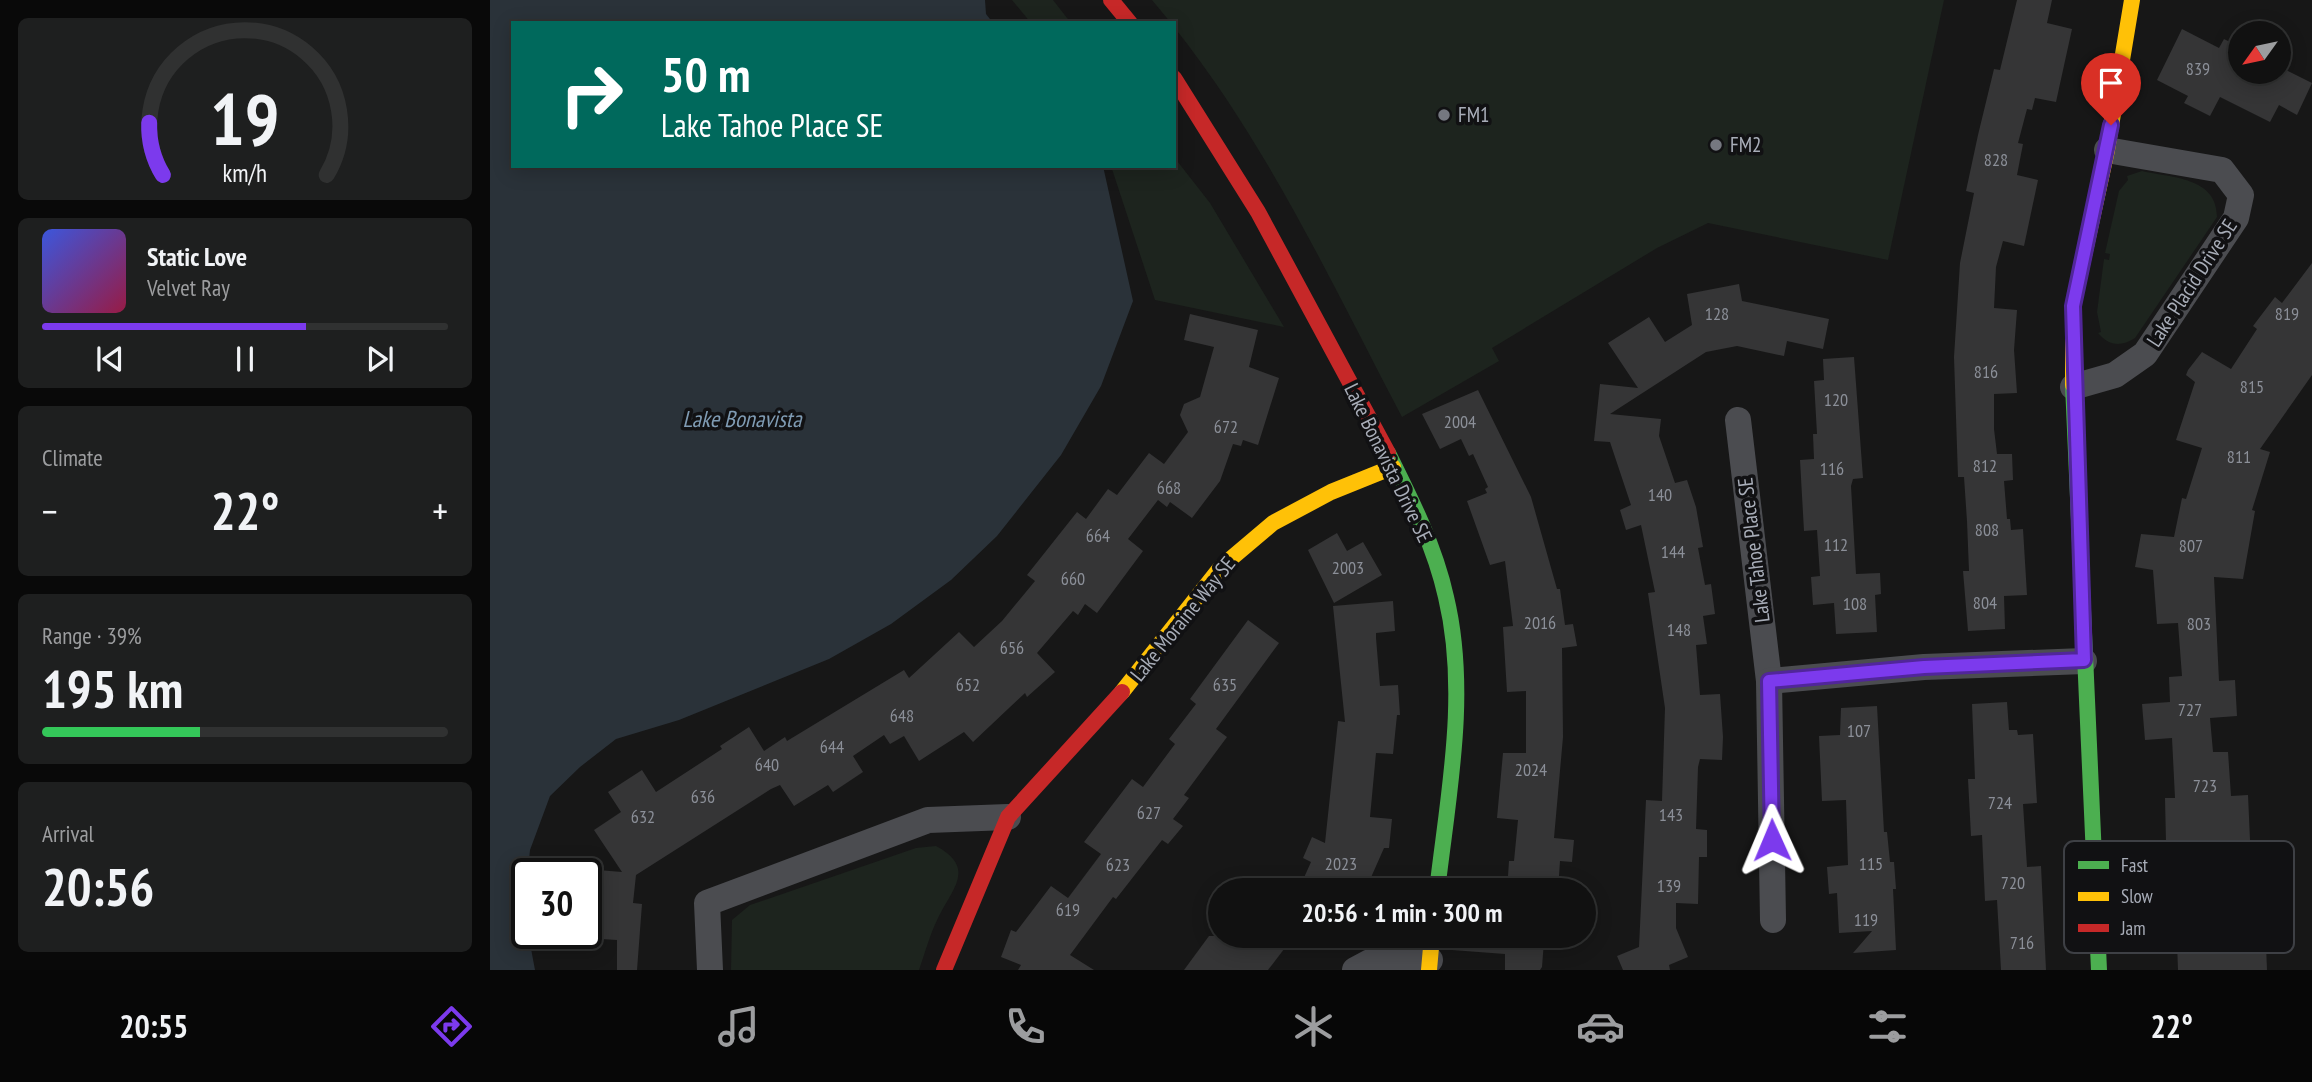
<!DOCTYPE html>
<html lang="en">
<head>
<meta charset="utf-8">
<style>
  :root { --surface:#111; --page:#1e1f1f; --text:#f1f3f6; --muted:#9c9d9f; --line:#303131; --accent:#7c3aed }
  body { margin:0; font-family:"PT Sans Narrow",sans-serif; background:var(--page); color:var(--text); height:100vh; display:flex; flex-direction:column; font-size:26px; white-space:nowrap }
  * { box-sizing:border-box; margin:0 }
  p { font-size:23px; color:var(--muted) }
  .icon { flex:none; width:38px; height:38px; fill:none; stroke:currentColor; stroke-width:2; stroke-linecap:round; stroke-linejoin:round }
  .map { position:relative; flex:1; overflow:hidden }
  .details { display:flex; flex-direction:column; gap:18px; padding:18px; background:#090909; width:490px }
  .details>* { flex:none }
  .guide { position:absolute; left:21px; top:21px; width:665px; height:147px; border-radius:0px; box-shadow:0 4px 18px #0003,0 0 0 2px var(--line); background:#00695c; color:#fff; overflow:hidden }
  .needle { width:46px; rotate:237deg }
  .fabs { position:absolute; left:1738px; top:21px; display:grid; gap:14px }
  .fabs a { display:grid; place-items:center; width:63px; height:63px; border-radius:50%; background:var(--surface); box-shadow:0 4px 18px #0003,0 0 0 2px var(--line); font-size:35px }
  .speed { position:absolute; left:21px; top:858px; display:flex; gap:14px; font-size:35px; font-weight:700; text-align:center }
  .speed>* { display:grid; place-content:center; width:91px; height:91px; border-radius:50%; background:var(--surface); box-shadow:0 4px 18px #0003,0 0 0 2px var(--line); line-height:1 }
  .speed .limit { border:4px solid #111; border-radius:10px; background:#fff; color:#111 }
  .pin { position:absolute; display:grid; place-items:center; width:60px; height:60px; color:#fff; margin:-72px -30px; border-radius:50% 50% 50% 0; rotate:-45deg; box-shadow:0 0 7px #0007 }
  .pin .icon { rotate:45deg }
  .me { position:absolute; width:77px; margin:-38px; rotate:359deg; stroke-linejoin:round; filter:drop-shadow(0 0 5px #0008) }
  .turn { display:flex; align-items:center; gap:24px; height:147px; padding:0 35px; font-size:32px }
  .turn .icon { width:91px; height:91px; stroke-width:2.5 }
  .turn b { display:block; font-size:49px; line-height:60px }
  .big { font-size:52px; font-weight:700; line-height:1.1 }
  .details .tile { flex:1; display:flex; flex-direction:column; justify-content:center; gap:10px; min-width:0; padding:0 24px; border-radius:10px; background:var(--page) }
  .details .dial { align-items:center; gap:0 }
  .dial svg { height:182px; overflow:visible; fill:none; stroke:var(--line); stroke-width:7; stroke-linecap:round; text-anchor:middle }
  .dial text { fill:var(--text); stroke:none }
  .song { display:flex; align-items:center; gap:21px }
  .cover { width:84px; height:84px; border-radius:10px; background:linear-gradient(135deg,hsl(230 70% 55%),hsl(340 70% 35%)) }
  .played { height:7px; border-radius:4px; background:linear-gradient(90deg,var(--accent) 65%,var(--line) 65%) }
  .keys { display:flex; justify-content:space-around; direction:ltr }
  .heat { display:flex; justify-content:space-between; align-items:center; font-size:38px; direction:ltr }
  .charge { height:10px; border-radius:5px; background:linear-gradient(90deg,#34c759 39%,var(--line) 0) }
  .trip { position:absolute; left:718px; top:878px; width:388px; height:70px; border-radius:35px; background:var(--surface); box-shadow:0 4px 18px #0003,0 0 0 2px var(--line); font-weight:700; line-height:70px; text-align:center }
  .tab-bar { display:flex; height:112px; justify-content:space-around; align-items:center; background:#070707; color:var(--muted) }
  .tab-bar .icon { width:49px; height:49px }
  .tab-bar .on { color:var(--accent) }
  .tab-bar b { font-size:32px; color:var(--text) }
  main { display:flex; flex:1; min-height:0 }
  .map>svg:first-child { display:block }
  .green { fill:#1d241e }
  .water { fill:#2a3239 }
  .building { fill:#353536 }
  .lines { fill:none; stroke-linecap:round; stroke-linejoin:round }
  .street { stroke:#4b4c50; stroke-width:26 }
  .fast { stroke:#4caf50; stroke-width:16 }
  .slow { stroke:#ffc107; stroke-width:16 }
  .jam { stroke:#c62828; stroke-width:16 }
  .route-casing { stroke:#51269a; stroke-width:18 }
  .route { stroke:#7c3aed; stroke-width:12 }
  .poi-dot { fill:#757880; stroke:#111113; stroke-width:2.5 }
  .labels { text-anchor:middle; stroke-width:7; stroke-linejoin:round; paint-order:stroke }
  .number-label { font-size:18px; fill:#8b8f98 }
  .poi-label { font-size:21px; fill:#a8adb8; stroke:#111113; text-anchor:start }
  .street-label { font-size:21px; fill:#a8adb8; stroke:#111113 }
  .water-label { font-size:23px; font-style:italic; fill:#7f9bb3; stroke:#111113 }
  .key { fill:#111113; stroke:#3e4045; stroke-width:2 }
  .key-label { font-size:19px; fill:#a8adb8 }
</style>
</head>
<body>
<main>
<section class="details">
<div class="tile dial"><svg viewBox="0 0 100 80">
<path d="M14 69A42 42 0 1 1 86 69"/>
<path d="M14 69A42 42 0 0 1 8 46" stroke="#7c3aed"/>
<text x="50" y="56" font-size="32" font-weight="700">19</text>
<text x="50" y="72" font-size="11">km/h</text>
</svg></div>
<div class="tile">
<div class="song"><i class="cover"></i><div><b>Static Love</b><p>Velvet Ray</p></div></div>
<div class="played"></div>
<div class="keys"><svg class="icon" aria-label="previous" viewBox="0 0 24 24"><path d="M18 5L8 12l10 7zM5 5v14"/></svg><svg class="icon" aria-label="pause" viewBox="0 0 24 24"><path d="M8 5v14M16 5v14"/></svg><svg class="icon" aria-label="next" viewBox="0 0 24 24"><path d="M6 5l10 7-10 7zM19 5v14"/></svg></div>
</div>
<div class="tile"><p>Climate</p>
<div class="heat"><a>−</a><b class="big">22°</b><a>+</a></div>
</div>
<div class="tile"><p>Range · 39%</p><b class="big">195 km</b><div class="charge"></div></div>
<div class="tile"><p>Arrival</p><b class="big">20:56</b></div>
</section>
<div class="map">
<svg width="1822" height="970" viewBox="0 0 1822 970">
  <rect width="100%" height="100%" fill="#171717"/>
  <g class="green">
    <polygon points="522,0 563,0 581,23 541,23"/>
    <path d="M662 0H1454L1398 260 1218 223 1167 248 1002 348 1009 361 912 417C842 284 778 145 684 27V23H681Z"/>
    <polygon points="684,157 720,203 794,327 665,300 621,166 684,166"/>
    <path d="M1652 171C1682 178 1727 177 1727 217L1645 338C1631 347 1619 346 1608 333L1611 332 1607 312 1614 259 1619 260 1620 254 1615 253 1629 191 1638 180 1637 176Z"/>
    <path d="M446 846C487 868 462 889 448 918 440 934 435 953 429 970H241L242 920 260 905 426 848Z"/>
  </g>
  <polygon class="water" points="0,0 495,0 496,14 503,23 23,23 23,166 613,166 643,301 611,386 571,455 507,536 461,580 401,624 339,659 189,720 126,739 90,767 60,796 40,850 34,911 45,970 0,970"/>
  <g class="building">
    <polygon points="1527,0 1562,0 1557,23 1582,29 1566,102 1545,98 1542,110 1537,109 1528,143 1533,144 1527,175 1548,180 1534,246 1513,241 1506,267 1504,308 1527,310 1524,350 1527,393 1504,394 1504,429 1507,454 1522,454 1523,480 1514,481 1517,519 1520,519 1521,530 1533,529 1537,595 1514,596 1515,629 1478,631 1473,571 1479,571 1477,521 1474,477 1468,477 1464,357 1470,263 1484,193 1476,191 1488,135 1504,69 1510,70"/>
    <polygon points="1692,29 1729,48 1734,39 1750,47 1750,72 1788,72 1788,66 1822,83 1807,115 1789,105 1780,122 1730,97 1720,116 1694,103 1698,96 1667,80"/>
    <polygon points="1822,263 1822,375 1770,449 1780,452 1762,510 1765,511 1753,579 1724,577 1729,681 1745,680 1747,716 1720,718 1723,752 1738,752 1741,796 1758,795 1760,840 1774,840 1775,874 1756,875 1757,893 1752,893 1754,946 1776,945 1777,970 1688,970 1687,942 1704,941 1701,885 1677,886 1675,798 1685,798 1682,738 1655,740 1652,704 1680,702 1679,677 1692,676 1688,623 1667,624 1663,570 1645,567 1651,534 1684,537 1692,498 1696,499 1712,448 1686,440 1705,382 1696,375 1698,370 1712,352 1741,369 1767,329 1763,326 1785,297 1792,303"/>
    <polygon points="1249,284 1252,301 1339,319 1333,349 1297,341 1294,356 1247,346 1216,352 1120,414 1171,419 1169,436 1185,483 1197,480 1206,507 1213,547 1208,548 1215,585 1221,584 1225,614 1213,616 1217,644 1206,645 1210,695 1230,694 1233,737 1232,760 1210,759 1208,767 1206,829 1217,830 1217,857 1209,857 1208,904 1186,903 1186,928 1198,957 1179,965 1180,970 1133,970 1127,956 1149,947 1156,800 1172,801 1175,708 1158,593 1165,592 1151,525 1136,530 1130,510 1141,505 1120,442 1104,441 1110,384 1148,388 1118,343 1159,317 1175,342 1202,325 1197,294"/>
    <polygon points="700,314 768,330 759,367 789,378 768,445 753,440 751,446 743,444 730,481 702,518 680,502 677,507 668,500 638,539 653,551 607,613 595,604 588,615 583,611 547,653 565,672 537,697 535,693 483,742 474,732 429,761 414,736 400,744 394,735 363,756 373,772 343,792 338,785 304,806 290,785 281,789 146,875 143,903 152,904 147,970 127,970 127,940 96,938 96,869 132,872 104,830 131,812 118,792 152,770 166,792 232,749 230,746 259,727 274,751 295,737 297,741 414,670 419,678 469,632 484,647 512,621 545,581 537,575 587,512 596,519 618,489 627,495 659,453 674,464 698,432 690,415 694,404 710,397 724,347 694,340"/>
    <polygon points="1364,357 1373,478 1363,479 1361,486 1366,574 1390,573 1391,594 1385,595 1387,632 1346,634 1344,603 1323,605 1321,577 1330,576 1327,530 1314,531 1310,460 1324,459 1323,434 1327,434 1324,381 1334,380 1333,359"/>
    <polygon points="988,390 1041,497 1067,589 1070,589 1075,625 1083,624 1087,646 1072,648 1073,737 1064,838 1084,840 1082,862 1070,861 1068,891 1017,891 1019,861 1024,861 1028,820 1007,818 1013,753 1036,753 1036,691 1017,692 1013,627 1023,626 1015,561 1000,565 977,501 997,493 995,489 998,487 983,454 979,456 971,439 950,449 932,414"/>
    <polygon points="847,533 857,551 873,542 892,575 844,603 818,550"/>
    <polygon points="903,601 905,631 886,633 886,638 890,686 908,685 910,715 907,715 903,754 886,753 880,817 902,819 899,848 894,848 875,891 853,883 850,891 808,891 821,862 813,858 822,837 835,843 848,721 855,722 843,606"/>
    <polygon points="758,620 789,643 726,729 737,737 694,795 699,798 683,819 693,826 678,844 672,840 626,899 623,897 580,955 604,970 528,970 531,965 511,957 521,930 526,932 561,886 578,898 611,854 594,842 642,779 653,787 685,744 679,739 706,704 700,699"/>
    <polygon points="1517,702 1519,730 1527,730 1528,735 1543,734 1547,803 1533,804 1537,867 1551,866 1556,970 1511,970 1507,900 1495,901 1492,835 1481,836 1478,779 1485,779 1482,704"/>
    <polygon points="1387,706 1394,832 1397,832 1400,862 1404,862 1406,889 1403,889 1406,950 1363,953 1382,931 1349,933 1347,893 1339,894 1337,867 1358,865 1356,800 1332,801 1329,736 1350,735 1351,708"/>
    <polygon points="719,936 804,936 778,970 694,970"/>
    <polygon points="963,936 1025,936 1054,941 1052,967 1050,970 1015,970 1015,954 962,950"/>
  </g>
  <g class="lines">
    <g class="street">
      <polyline points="1583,387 1625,375 1655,354 1746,218 1751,195 1732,170 1617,150"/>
      <polyline points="1248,420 1279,681 1283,920"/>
      <polyline points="1279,681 1434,667 1594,661"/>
      <polyline points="220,970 217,903 438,820 518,817"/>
      <polyline points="865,970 880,962 940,960"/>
    </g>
    <g class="fast">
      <polyline points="1583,385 1609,970"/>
      <path d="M898 453C921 499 945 547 956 597 979 693 958 795 947 891"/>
    </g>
    <g class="slow">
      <polyline points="1583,385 1583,306 1617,150 1642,0"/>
      <polyline points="632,692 731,567 783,523 841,492 903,467"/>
      <polyline points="939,970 942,936"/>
    </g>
    <g class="jam">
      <polyline points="621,0 640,23"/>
      <polyline points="684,78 768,212 898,453"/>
      <polyline points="454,970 518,817 632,692"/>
    </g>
  </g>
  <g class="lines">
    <defs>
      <polyline id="route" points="1282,840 1279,681 1434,667 1594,660 1583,306 1621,125"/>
    </defs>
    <use href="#route" class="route-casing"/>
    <use href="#route" class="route"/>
  </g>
  <g class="poi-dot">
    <circle cx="954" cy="115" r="7"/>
    <circle cx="1226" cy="145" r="7"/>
  </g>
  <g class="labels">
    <g class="number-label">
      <text x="1708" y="75">839</text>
      <text x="1506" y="166">828</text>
      <text x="1227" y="320">128</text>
      <text x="1797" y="320">819</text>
      <text x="1496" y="378">816</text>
      <text x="1762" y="393">815</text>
      <text x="1346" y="406">120</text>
      <text x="970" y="428">2004</text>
      <text x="736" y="433">672</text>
      <text x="1749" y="463">811</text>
      <text x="1495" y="472">812</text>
      <text x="1342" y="475">116</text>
      <text x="679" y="494">668</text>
      <text x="1170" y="501">140</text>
      <text x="1497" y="536">808</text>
      <text x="608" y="542">664</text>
      <text x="1346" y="551">112</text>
      <text x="1701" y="552">807</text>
      <text x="1183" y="558">144</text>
      <text x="858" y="574">2003</text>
      <text x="583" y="585">660</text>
      <text x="1495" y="609">804</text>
      <text x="1365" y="610">108</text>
      <text x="1050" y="629">2016</text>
      <text x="1709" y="630">803</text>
      <text x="1189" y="636">148</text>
      <text x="522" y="654">656</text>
      <text x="478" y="691">652</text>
      <text x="735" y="691">635</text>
      <text x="1700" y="716">727</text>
      <text x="412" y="722">648</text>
      <text x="1369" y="737">107</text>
      <text x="342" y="753">644</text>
      <text x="277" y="771">640</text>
      <text x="1041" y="776">2024</text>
      <text x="1715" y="792">723</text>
      <text x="213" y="803">636</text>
      <text x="1510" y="809">724</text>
      <text x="659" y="819">627</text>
      <text x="1181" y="821">143</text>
      <text x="153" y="823">632</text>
      <text x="851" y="870">2023</text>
      <text x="1381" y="870">115</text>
      <text x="628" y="871">623</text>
      <text x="1523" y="889">720</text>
      <text x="1179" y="892">139</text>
      <text x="578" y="916">619</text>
      <text x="1376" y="926">119</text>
      <text x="1532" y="949">716</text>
    </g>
    <g class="poi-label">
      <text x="968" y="122">FM1</text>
      <text x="1240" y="152">FM2</text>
    </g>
    <g class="street-label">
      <text transform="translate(1702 283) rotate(-57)" y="7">Lake Placid Drive SE</text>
      <text transform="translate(898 463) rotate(64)" y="7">Lake Bonavista Drive SE</text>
      <text transform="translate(1264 550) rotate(-97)" y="7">Lake Tahoe Place SE</text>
      <text transform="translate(693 619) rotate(-51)" y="7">Lake Moraine Way SE</text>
    </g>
    <g class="water-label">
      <text x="252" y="427">Lake Bonavista</text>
    </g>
  </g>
  <rect x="1574" y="841" width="230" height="112" rx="10" class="key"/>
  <rect x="1588" y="861" width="31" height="8" fill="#4caf50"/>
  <rect x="1588" y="892" width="31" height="9" fill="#ffc107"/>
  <rect x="1588" y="924" width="31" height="8" fill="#c62828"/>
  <g class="key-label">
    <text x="1631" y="872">Fast</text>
    <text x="1631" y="903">Slow</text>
    <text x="1631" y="935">Jam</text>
  </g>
</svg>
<div class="fabs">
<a><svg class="needle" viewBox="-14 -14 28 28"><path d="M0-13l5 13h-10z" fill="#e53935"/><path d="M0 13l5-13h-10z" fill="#9c9d9f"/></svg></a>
</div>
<div class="speed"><div class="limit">30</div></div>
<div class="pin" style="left:1621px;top:125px;background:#d93025"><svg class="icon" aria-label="arrive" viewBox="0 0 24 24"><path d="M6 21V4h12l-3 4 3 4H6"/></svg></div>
<svg class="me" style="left:1282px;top:840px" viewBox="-20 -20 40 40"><path d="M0-17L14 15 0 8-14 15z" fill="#7c3aed" stroke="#fff" stroke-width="4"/></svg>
<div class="trip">20:56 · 1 min · 300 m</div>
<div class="guide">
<div class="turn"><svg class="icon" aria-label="right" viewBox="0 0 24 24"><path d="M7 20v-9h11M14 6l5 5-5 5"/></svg><div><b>50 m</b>Lake Tahoe Place SE</div></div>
</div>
</div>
</main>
<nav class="tab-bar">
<b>20:55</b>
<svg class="icon on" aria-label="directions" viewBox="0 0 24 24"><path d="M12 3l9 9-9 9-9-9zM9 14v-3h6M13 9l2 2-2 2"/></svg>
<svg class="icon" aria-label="music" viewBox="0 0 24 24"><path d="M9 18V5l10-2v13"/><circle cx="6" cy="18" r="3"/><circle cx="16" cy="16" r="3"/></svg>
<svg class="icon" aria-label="phone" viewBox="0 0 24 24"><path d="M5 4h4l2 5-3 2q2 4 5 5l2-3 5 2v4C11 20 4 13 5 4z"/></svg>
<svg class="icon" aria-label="climate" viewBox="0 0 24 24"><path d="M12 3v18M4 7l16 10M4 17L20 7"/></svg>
<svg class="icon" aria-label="car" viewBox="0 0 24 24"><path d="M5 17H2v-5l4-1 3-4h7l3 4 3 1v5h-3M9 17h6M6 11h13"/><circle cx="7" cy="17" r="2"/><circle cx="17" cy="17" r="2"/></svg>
<svg class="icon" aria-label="filters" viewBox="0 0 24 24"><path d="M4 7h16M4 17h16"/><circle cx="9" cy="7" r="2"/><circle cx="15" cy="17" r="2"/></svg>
<b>22°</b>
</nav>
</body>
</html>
